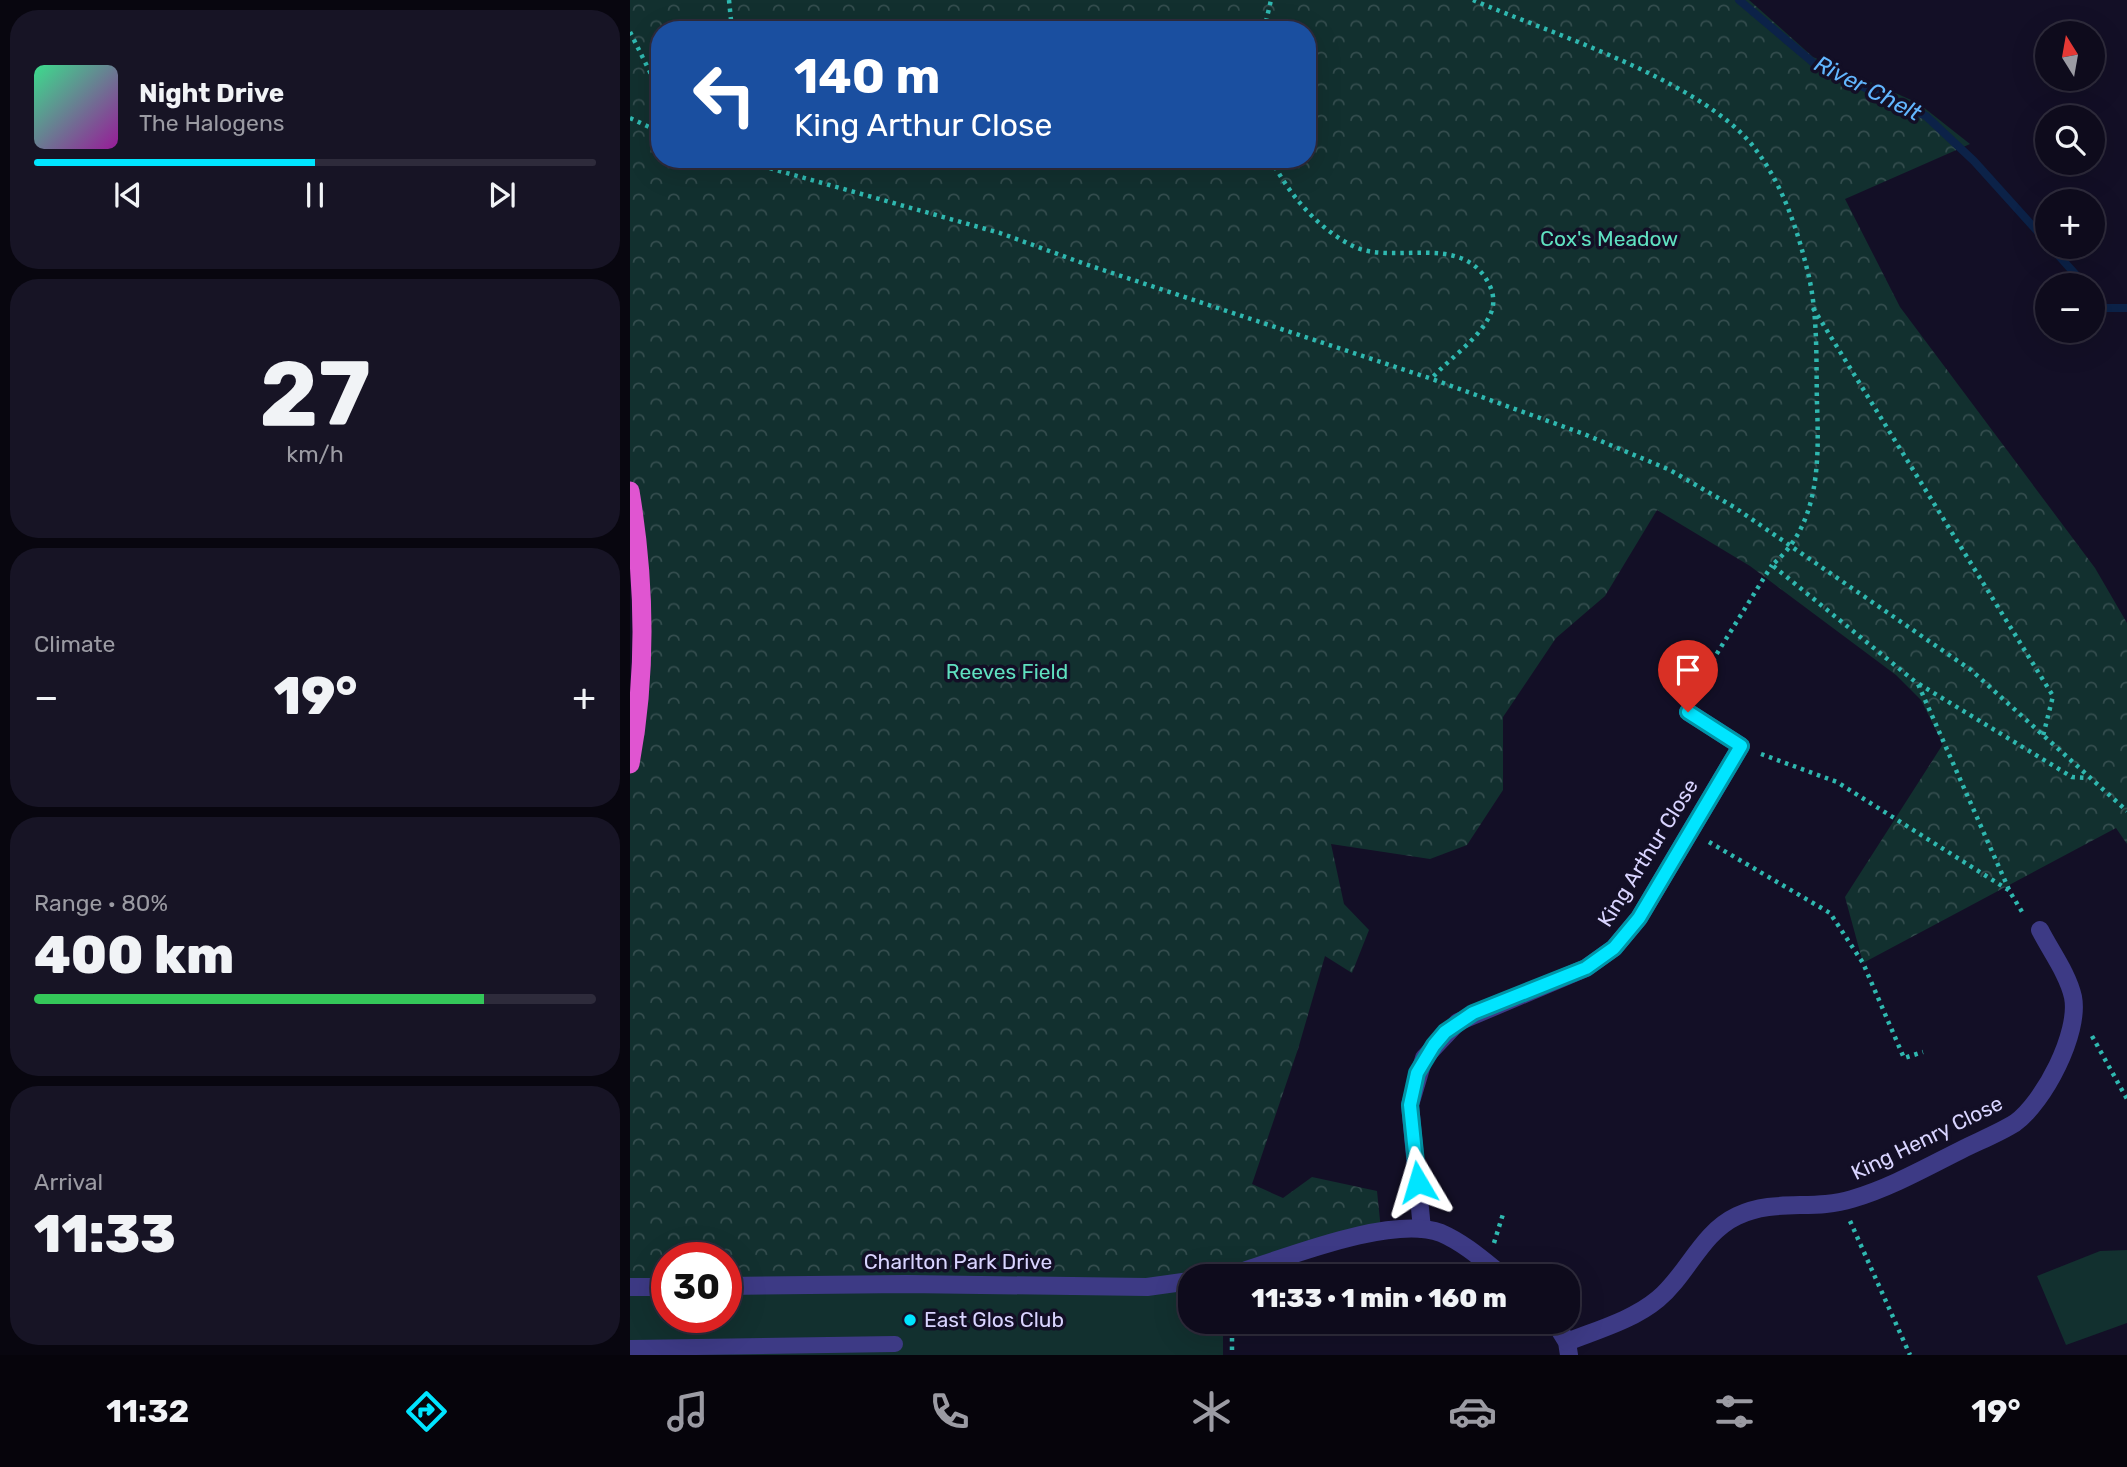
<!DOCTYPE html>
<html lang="en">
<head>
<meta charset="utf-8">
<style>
  :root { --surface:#0e0b1c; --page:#171425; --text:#f1f3f6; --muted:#9b9ba3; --line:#2e2b3b; --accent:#00e5ff }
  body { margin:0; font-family:Rubik,sans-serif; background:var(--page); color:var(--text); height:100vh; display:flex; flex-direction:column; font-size:26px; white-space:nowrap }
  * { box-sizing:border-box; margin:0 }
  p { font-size:23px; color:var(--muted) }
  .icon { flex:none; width:38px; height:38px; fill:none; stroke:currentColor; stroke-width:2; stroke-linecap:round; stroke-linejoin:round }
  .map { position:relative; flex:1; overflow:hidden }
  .side { display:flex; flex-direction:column; gap:10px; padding:10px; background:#08060f; width:630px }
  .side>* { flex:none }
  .hud { position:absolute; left:21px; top:21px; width:665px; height:147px; border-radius:28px; box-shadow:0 7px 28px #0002,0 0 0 2px var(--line); background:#1a4fa0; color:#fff; overflow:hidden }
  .needle { width:46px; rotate:349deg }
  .fabs { position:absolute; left:1405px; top:21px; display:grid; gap:14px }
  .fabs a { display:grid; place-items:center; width:70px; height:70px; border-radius:50%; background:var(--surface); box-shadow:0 7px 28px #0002,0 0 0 2px var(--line); font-size:35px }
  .speed { position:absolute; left:21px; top:1242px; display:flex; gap:14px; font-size:35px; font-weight:700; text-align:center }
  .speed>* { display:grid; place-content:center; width:91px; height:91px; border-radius:50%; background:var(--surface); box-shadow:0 7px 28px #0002,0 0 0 2px var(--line); line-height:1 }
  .speed .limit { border:10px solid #d22; background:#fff; color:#111 }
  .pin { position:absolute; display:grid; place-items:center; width:60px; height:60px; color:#fff; margin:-72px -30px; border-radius:50% 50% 50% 0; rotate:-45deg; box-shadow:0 0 7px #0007 }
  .pin .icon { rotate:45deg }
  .me { position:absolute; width:77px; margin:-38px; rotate:353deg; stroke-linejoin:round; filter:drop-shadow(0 0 5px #0008) }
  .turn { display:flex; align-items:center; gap:24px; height:147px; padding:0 28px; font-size:32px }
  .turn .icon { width:91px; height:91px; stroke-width:2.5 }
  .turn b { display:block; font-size:49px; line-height:60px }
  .big { font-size:52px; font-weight:800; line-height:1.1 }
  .side .tile { flex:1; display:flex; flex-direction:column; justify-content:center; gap:10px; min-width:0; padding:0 24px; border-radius:28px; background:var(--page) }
  .side .dial { align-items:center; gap:0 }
  .dial b { font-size:91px; line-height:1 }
  .song { display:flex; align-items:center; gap:21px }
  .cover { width:84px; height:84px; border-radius:10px; background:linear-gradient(135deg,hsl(150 70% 55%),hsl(300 70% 35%)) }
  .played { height:7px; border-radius:4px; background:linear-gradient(90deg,var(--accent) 50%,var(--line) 50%) }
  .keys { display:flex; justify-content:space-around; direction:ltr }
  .heat { display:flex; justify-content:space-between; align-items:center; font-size:38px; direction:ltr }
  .charge { height:10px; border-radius:5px; background:linear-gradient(90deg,#34c759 80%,var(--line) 0) }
  .trip { position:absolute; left:548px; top:1264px; width:402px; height:70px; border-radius:28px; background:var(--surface); box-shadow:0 7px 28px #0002,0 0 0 2px var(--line); font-weight:800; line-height:70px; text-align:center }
  .menu { display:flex; height:112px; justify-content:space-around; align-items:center; background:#06040b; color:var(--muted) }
  .menu .icon { width:49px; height:49px }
  .menu .selected { color:var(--accent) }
  .menu b { font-size:32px; color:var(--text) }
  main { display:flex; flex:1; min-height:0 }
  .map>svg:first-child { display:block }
  .grass { fill:#12302f }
  .park { fill:url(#park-crowns); fill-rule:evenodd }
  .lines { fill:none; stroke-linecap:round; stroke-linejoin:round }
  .stream { stroke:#0c2248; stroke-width:8 }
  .path { stroke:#2fb8b0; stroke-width:4.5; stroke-dasharray:3.5 5; stroke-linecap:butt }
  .service { stroke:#3d3a85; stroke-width:16 }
  .minor { stroke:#3d3a85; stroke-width:18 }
  .trunk { stroke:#e055d1; stroke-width:19 }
  .route-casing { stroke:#0095a6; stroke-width:18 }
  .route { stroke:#00e5ff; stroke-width:12 }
  .poi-dot { fill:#00e5ff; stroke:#130f26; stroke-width:2.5 }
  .labels { text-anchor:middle; stroke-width:7; stroke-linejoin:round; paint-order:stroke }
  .park-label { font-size:21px; fill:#5fe0c0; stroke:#130f26 }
  .street-label { font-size:21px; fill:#d9d4ff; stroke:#130f26 }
  .poi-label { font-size:21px; fill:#d9d4ff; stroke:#130f26; text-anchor:start }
  .water-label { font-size:23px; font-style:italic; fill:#62b6ff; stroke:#130f26 }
</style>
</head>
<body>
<main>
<section class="side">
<div class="tile">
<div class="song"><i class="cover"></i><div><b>Night Drive</b><p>The Halogens</p></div></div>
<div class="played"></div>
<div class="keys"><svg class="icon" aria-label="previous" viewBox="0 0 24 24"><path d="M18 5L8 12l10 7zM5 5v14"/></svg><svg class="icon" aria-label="pause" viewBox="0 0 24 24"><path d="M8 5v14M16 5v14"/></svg><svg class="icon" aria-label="next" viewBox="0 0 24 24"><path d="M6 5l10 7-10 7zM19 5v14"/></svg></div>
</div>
<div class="tile dial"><b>27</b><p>km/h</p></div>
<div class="tile"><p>Climate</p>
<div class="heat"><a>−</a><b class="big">19°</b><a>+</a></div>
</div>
<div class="tile"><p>Range · 80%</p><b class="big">400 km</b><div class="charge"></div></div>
<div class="tile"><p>Arrival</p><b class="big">11:33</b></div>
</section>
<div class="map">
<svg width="1497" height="1355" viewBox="0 0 1497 1355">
  <defs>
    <pattern id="park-crowns" width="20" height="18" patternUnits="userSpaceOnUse" patternTransform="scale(1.75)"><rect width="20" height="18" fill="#12302f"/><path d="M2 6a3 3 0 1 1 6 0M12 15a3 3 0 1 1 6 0" fill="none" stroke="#344d4e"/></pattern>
  </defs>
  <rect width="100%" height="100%" fill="#130f26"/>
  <g class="grass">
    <polygon points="1497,1250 1497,1323 1436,1345 1407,1276 1470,1251"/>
    <polygon points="560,1281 560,1321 593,1321 593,1355 0,1355 0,1287 37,1287 37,1318 96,1318 96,1286"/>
  </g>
  <path class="park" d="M0 0H1119L1183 57 1288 103 1340 144 1215 199 1270 307 1465 568 1497 623V844L1486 828 1233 963 1215 897 1313 744 1291 700 1266 675 1120 566 1027 510 975 596 926 638 873 717V790L837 845 800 859 701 844 714 904 739 930 722 973 695 956 668 1049 622 1184 653 1198 682 1177 747 1191 751 1230 598 1276H560V1281L96 1286V1258H37V1287H0V764L7 718 0 491ZM30 30H677V159H30Z"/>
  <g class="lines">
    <g class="stream">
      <polyline points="1109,0 1186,65 1296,116 1344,161 1418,243"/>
      <polyline points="1421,247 1455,285"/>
      <polyline points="1463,294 1475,308 1497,308"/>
    </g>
    <g class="path">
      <polyline points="99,0 102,30"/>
      <path d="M843 0C922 34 1070 80 1123 146 1153 184 1168 231 1179 277 1188 318 1186 362 1187 404 1189 461 1190 525 1142 565L1288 684 1380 892 1394 915"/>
      <polyline points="634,30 641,0"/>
      <polyline points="0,32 30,92"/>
      <polyline points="0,118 30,132"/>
      <polyline points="107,159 370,233 455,264 802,379 954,434 1040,470 1104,507 1341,670 1497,811"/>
      <path d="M641 159C659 195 689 230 725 247 764 265 833 232 859 284 864 294 865 305 860 315 849 339 820 358 802 378"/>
      <polyline points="1183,308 1423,696 1413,736"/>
      <polyline points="1289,684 1442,777 1457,778"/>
      <polyline points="1068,692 1086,655 1142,565"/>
      <polyline points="1131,754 1207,782 1380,891"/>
      <polyline points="1079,842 1200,913 1233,963 1274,1058 1293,1052"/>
      <polyline points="1462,1036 1497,1099"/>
      <polyline points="1220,1221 1280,1355"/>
      <polyline points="864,1243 873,1214"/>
      <polyline points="602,1321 602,1355"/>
    </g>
    <polyline class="service" points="0,1348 265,1344"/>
    <g class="minor">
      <polyline points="792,1229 780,1105 794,1058 828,1022 956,968 984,948 1009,918 1111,746 1058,712"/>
      <path d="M598 1276C651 1260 760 1214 811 1233 834 1243 853 1260 873 1276"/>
      <polyline points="96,1286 276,1284 517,1287 560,1281"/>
      <polyline points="0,1287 37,1287"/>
      <polyline points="924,1321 937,1342 939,1355"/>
      <path d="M937 1342C967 1330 1003 1320 1028 1299 1058 1274 1071 1233 1107 1216 1144 1198 1183 1211 1222 1199 1260 1188 1297 1167 1333 1149 1349 1141 1369 1133 1385 1123 1414 1102 1450 1033 1443 997 1438 974 1420 950 1410 930"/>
    </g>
    <path class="trunk" d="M0 491C15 581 17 673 0 764"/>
  </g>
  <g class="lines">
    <defs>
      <polyline id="route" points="788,1182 780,1105 787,1073 804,1045 815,1032 843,1013 956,968 984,948 1009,918 1111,746 1058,712"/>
    </defs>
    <use href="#route" class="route-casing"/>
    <use href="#route" class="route"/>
  </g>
  <circle class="poi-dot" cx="280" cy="1320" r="7"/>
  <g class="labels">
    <g class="park-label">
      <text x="979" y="246">Cox's Meadow</text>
      <text x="377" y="679">Reeves Field</text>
    </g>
    <g class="street-label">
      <text transform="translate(1018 853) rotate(-58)" y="7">King Arthur Close</text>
      <text transform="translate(1297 1138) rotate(-26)" y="7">King Henry Close</text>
      <text x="328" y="1269">Charlton Park Drive</text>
    </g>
    <g class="poi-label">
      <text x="294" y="1327">East Glos Club</text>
    </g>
    <g class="water-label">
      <text transform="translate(1238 88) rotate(27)" y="8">River Chelt</text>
    </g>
  </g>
</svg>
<div class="fabs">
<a><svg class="needle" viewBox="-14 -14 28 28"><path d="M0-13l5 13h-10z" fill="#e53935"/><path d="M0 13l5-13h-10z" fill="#9b9ba3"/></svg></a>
<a><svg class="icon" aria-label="search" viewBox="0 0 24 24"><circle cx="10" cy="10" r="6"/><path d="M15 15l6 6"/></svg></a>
<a>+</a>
<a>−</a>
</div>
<div class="speed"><div class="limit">30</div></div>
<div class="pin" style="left:1058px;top:712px;background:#d93025"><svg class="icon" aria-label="arrive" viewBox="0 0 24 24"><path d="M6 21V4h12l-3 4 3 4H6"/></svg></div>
<svg class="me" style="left:788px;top:1182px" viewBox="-20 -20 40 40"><path d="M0-17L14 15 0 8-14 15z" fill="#00e5ff" stroke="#fff" stroke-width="4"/></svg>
<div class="trip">11:33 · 1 min · 160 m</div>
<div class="hud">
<div class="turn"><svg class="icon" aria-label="left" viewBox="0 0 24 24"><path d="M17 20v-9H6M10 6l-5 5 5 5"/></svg><div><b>140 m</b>King Arthur Close</div></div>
</div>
</div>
</main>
<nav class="menu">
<b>11:32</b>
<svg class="icon selected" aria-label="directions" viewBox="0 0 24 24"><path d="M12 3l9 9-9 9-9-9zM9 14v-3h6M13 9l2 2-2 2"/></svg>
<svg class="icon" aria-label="music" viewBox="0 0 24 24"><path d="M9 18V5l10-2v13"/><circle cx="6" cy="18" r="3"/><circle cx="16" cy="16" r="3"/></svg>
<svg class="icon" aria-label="phone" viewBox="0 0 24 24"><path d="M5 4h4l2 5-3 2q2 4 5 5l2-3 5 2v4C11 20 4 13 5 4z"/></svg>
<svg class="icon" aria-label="climate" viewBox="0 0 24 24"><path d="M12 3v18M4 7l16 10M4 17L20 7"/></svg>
<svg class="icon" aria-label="car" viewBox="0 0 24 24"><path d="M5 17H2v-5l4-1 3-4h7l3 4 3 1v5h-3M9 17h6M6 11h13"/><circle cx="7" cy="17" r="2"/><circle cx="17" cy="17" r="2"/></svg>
<svg class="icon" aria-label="filters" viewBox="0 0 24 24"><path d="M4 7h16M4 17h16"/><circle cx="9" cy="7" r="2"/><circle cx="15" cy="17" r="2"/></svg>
<b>19°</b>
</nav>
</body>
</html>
